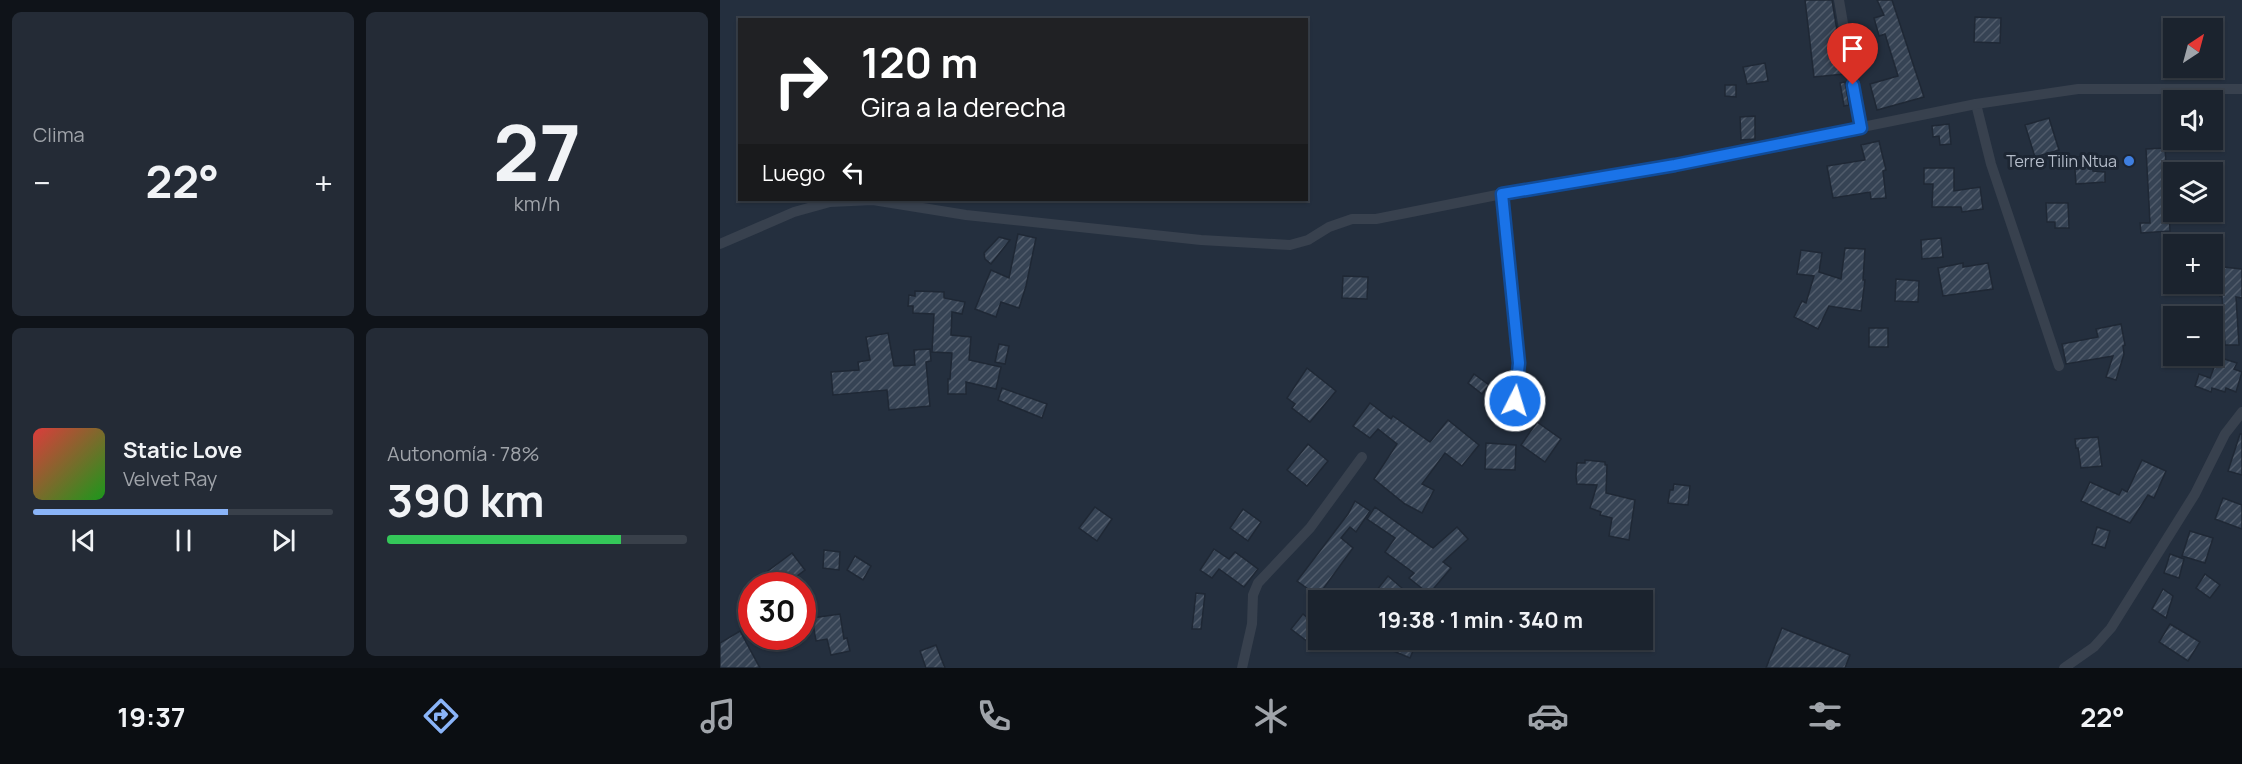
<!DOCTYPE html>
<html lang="es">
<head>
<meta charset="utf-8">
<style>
  :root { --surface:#1b232e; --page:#242b36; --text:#f1f3f6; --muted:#a0a4aa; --line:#39404a; --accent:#8ab4f8 }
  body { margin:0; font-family:Manrope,sans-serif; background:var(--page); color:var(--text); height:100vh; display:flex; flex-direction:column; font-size:22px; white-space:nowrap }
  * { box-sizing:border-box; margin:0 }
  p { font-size:20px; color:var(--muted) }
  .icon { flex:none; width:33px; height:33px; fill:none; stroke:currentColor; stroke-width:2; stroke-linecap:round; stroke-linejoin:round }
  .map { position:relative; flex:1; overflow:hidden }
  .sheet { display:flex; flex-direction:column; gap:12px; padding:12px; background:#0f1319; width:720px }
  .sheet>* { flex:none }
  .guide { position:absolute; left:18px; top:18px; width:570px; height:183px; border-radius:0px; box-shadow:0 2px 4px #0004,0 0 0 2px var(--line); background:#202124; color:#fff; overflow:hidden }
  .needle { width:39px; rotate:36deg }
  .buttons { position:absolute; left:1443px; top:18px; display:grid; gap:12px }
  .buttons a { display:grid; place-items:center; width:60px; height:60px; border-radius:0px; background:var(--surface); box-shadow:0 2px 4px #0004,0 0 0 2px var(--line); font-size:30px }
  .speed { position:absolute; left:18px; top:572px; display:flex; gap:12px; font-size:30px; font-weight:700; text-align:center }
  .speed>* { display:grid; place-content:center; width:78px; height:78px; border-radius:50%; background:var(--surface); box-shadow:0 2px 4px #0004,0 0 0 2px var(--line); line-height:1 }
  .speed .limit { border:9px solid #d22; background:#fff; color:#111 }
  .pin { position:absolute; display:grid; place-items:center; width:51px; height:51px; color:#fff; margin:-62px -26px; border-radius:50% 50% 50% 0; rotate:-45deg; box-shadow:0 0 6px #0007 }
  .pin .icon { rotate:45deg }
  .me { position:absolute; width:66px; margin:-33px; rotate:5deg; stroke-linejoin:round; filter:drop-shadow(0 0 4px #0008) }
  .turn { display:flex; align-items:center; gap:21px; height:126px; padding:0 24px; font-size:27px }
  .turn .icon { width:78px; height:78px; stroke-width:2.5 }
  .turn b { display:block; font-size:42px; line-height:51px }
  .then { display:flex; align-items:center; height:57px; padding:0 24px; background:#0003; gap:12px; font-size:22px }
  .big { font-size:45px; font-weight:700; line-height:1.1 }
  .sheet .widget { flex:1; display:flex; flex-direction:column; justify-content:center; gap:9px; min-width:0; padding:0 21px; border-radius:9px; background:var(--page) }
  .sheet .dial { align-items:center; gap:0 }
  .dial b { font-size:78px; line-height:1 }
  .song { display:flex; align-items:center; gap:18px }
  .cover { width:72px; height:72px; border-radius:9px; background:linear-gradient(135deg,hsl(0 70% 55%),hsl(120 70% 35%)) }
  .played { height:6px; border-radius:3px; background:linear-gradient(90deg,var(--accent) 65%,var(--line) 65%) }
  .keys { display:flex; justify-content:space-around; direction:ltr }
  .heat { display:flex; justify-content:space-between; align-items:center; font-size:33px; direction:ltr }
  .charge { height:9px; border-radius:4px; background:linear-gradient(90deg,#34c759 78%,var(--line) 0) }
  .sheet .tiles { flex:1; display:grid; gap:12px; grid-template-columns:repeat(2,1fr) }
  .trip { position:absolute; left:588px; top:590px; width:345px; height:60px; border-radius:0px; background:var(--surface); box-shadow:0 2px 4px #0004,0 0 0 2px var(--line); font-weight:700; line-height:60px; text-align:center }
  .tab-bar { display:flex; height:96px; justify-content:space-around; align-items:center; background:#0b0e12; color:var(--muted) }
  .tab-bar .icon { width:42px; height:42px }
  .tab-bar .active { color:var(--accent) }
  .tab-bar b { font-size:27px; color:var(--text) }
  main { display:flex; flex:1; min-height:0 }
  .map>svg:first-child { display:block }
  .building { fill:url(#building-hatch); stroke:#1f2835; stroke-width:1.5 }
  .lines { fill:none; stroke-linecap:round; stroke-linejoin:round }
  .street { stroke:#38414e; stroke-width:10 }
  .route-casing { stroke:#114b97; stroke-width:15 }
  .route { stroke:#1a73e8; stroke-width:10 }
  .shop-dot { fill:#3f7fe0; stroke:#1d2633; stroke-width:2 }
  .labels { text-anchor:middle; stroke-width:6; stroke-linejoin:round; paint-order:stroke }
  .poi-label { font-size:16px; fill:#b4bcc9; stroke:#1d2633; text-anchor:end }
</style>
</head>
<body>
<main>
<section class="sheet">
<div class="tiles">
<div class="widget"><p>Clima</p>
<div class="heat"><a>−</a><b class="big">22°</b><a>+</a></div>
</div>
<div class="widget dial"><b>27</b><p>km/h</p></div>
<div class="widget">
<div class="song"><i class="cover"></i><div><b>Static Love</b><p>Velvet Ray</p></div></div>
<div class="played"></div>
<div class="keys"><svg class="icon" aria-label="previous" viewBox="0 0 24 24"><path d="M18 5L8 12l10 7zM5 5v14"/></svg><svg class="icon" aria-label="pause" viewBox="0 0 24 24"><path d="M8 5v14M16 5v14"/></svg><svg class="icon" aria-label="next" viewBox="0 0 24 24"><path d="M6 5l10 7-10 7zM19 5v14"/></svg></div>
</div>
<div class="widget"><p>Autonomía · 78%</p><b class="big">390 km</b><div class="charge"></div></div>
</div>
</section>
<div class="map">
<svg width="1522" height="668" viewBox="0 0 1522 668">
  <defs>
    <pattern id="building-hatch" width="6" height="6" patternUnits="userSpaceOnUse" patternTransform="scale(1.5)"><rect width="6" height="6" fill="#364354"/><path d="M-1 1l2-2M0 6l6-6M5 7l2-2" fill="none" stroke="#515c6b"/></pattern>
  </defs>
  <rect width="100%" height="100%" fill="#242f3e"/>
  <g class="building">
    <polygon points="1085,0 1112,0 1124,74 1094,77"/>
    <polygon points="1157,0 1172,0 1204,97 1157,110 1150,84 1178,76 1165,34 1159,36 1154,18 1164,15"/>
    <polygon points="1255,17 1281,18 1280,43 1254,42"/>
    <polygon points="1045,63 1048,81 1027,84 1023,67"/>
    <polygon points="1125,82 1129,105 1124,106 1120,83"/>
    <polygon points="1005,85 1016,85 1016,97 1005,96"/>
    <polygon points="1035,116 1035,139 1021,140 1020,117"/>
    <polygon points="1329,118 1339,150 1315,157 1305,125"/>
    <polygon points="1229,124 1231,144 1220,145 1219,136 1213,137 1212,126"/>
    <polygon points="1159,141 1166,170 1163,171 1166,198 1151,199 1150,192 1113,198 1107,166 1145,160 1141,145"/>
    <polygon points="1445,148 1450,231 1421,233 1420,223 1430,223 1426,149"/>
    <polygon points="1372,156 1373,171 1385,172 1385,182 1356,184 1354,157"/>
    <polygon points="1204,168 1234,168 1234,191 1260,187 1263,209 1242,212 1241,207 1212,207 1213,184 1204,184"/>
    <polygon points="1326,203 1348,203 1349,228 1335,228 1335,222 1327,222"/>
    <polygon points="298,234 316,238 306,286 299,308 281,302 276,317 255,309 271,270 289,278"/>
    <polygon points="279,237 290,240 271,264 265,259 264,253"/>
    <polygon points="1221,238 1223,257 1202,259 1201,240"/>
    <polygon points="1125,248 1145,249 1143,280 1145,280 1141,311 1109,306 1098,329 1074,317 1082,301 1086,303 1094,276 1077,274 1081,250 1102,253 1099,272 1121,279"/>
    <polygon points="1243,263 1243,267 1268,263 1273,289 1223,296 1218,268"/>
    <polygon points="1503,267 1522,269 1522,298 1516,297 1519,345 1505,345 1502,296 1500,296"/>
    <polygon points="623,276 648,277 647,299 622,298"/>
    <polygon points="1176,279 1199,281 1198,302 1175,301"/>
    <polygon points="195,291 224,292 224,298 245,302 242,314 232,312 231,335 251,337 249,360 281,367 276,389 246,382 246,394 228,394 228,379 230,379 232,353 212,352 214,314 193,313 193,306 188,306 189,295 195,296"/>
    <polygon points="1401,324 1405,345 1403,346 1404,354 1396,380 1386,377 1393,356 1346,364 1342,344 1378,337 1376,329"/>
    <rect x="1149" y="328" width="19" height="19"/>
    <polygon points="168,333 174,366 195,365 194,350 210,349 211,361 206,362 210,406 169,410 167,390 113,395 111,372 139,370 138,362 150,360 146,337"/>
    <polygon points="1445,335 1454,337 1454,354 1442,352"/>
    <polygon points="279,344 289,346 285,364 275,362"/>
    <polygon points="1498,357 1517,363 1514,369 1522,372 1516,392 1506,388 1505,392 1492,388 1491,392 1475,386 1479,374 1490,378"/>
    <polygon points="587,368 616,391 590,422 572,408 575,404 567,398"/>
    <polygon points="754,374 769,385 762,394 748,383"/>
    <polygon points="282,388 327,404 322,418 278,400"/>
    <polygon points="650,403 671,419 673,416 710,442 728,420 759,445 742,466 725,453 702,484 714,490 702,513 685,504 654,479 677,444 658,429 650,438 633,426"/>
    <polygon points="817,422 841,439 825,462 801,445"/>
    <polygon points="1520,434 1522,434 1522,475 1508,471"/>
    <polygon points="1378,437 1382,466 1361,468 1358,448 1356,448 1355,439"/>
    <polygon points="766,443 796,445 795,470 765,469"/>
    <polygon points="588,444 608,461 587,486 567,470"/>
    <polygon points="865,460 885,462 885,465 887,465 886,493 915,500 909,540 889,536 892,518 880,515 881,512 870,508 877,485 857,484 856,477 857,463 865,463"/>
    <polygon points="1422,460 1446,471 1434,498 1428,495 1410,523 1361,501 1370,482 1399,495 1402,489 1407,492"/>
    <polygon points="954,484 970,486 968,505 948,503 950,490 953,490"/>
    <polygon points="1503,498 1522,505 1522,529 1495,519"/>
    <polygon points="635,501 650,511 636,532 630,527 621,538 633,548 598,596 577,581 628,514"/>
    <polygon points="375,507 392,519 377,541 359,528"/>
    <polygon points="655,507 713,548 737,527 748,539 723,562 731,568 709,594 689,578 694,573 665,552 675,538 647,519"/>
    <polygon points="523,509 541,522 528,541 510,528"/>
    <polygon points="1377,527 1390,531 1385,548 1372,544"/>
    <polygon points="1470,531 1493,538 1485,563 1462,556"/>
    <polygon points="494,549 509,559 515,552 538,569 524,587 499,569 492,578 480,570"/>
    <polygon points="104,550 120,552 119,570 103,568"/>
    <polygon points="72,553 85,570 65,585 59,585 48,571"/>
    <polygon points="1450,554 1464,559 1459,578 1444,573"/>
    <polygon points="135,556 151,566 143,580 127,570"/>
    <polygon points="1485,574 1500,585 1490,598 1476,588"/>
    <polygon points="668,576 683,589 674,600 649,600"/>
    <polygon points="1443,589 1453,596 1446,618 1432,609"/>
    <polygon points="476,593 485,594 481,629 472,629"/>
    <polygon points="120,614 124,639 127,638 130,651 111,655 107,639 96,641 92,618"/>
    <polygon points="583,614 598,627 598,636 592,645 571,629"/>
    <polygon points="1450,624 1480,642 1468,661 1439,642"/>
    <polygon points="1062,628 1130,655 1125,668 1046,668"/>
    <polygon points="20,631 40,668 0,668 0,643"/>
    <polygon points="645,639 698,639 690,658"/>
    <polygon points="216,645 225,668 206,668 200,651"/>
  </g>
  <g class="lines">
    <g class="street">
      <polyline points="1119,0 1141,128"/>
      <polyline points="1256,104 1271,164 1339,366"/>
      <polyline points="782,194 799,363 795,401"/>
      <polyline points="0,244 74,212 110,202 153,200 246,215 481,240 570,245 588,240 609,227 632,219 656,219 782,194 955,165 1256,104 1358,89 1522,89"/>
      <polyline points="522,668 532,624 533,595 538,583 590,528 642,457"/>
      <polyline points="1344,668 1374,647 1391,628 1475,494 1505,434 1522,412"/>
    </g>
  </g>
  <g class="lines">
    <defs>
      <polyline id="route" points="795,401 799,363 782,194 955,165 1141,128 1133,85"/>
    </defs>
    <use href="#route" class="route-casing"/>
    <use href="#route" class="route"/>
  </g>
  <circle class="shop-dot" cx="1409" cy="161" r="6"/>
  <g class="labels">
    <g class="poi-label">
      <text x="1397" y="167">Terre Tilin Ntua</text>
    </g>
  </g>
</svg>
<div class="buttons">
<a><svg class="needle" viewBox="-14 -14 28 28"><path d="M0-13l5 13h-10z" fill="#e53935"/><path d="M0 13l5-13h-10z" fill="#a0a4aa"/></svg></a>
<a><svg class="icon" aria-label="sound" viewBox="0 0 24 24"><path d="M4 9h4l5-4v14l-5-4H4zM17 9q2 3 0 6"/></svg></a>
<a><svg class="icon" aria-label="layers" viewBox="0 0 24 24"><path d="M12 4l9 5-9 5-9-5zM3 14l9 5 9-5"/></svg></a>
<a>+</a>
<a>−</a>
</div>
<div class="speed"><div class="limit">30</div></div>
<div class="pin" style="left:1133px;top:85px;background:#d93025"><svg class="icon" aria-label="arrive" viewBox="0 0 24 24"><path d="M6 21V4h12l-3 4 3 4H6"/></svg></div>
<svg class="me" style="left:795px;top:401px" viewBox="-20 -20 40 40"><circle r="17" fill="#1a73e8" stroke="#fff" stroke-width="3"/><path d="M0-11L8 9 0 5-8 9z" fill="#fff"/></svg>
<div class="trip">19:38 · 1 min · 340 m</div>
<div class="guide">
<div class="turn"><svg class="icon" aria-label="right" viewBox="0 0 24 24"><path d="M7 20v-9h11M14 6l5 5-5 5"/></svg><div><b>120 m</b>Gira a la derecha</div></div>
<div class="then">Luego<svg class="icon" aria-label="left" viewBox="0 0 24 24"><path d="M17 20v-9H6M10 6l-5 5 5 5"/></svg></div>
</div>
</div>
</main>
<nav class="tab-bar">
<b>19:37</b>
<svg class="icon active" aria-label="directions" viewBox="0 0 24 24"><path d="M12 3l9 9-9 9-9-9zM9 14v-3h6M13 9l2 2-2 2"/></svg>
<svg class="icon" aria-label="music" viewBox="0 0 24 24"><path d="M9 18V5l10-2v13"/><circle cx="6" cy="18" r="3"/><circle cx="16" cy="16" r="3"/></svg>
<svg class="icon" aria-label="phone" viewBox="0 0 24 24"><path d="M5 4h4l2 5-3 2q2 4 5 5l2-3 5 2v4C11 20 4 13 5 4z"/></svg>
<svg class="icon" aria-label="climate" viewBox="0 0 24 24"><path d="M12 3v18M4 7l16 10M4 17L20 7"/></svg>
<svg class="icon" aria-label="car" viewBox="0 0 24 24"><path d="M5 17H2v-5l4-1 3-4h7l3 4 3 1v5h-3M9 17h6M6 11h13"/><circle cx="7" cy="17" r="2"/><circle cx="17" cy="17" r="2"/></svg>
<svg class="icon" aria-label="filters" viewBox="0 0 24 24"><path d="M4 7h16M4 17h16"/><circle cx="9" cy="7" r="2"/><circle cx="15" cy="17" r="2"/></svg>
<b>22°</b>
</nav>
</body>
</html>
